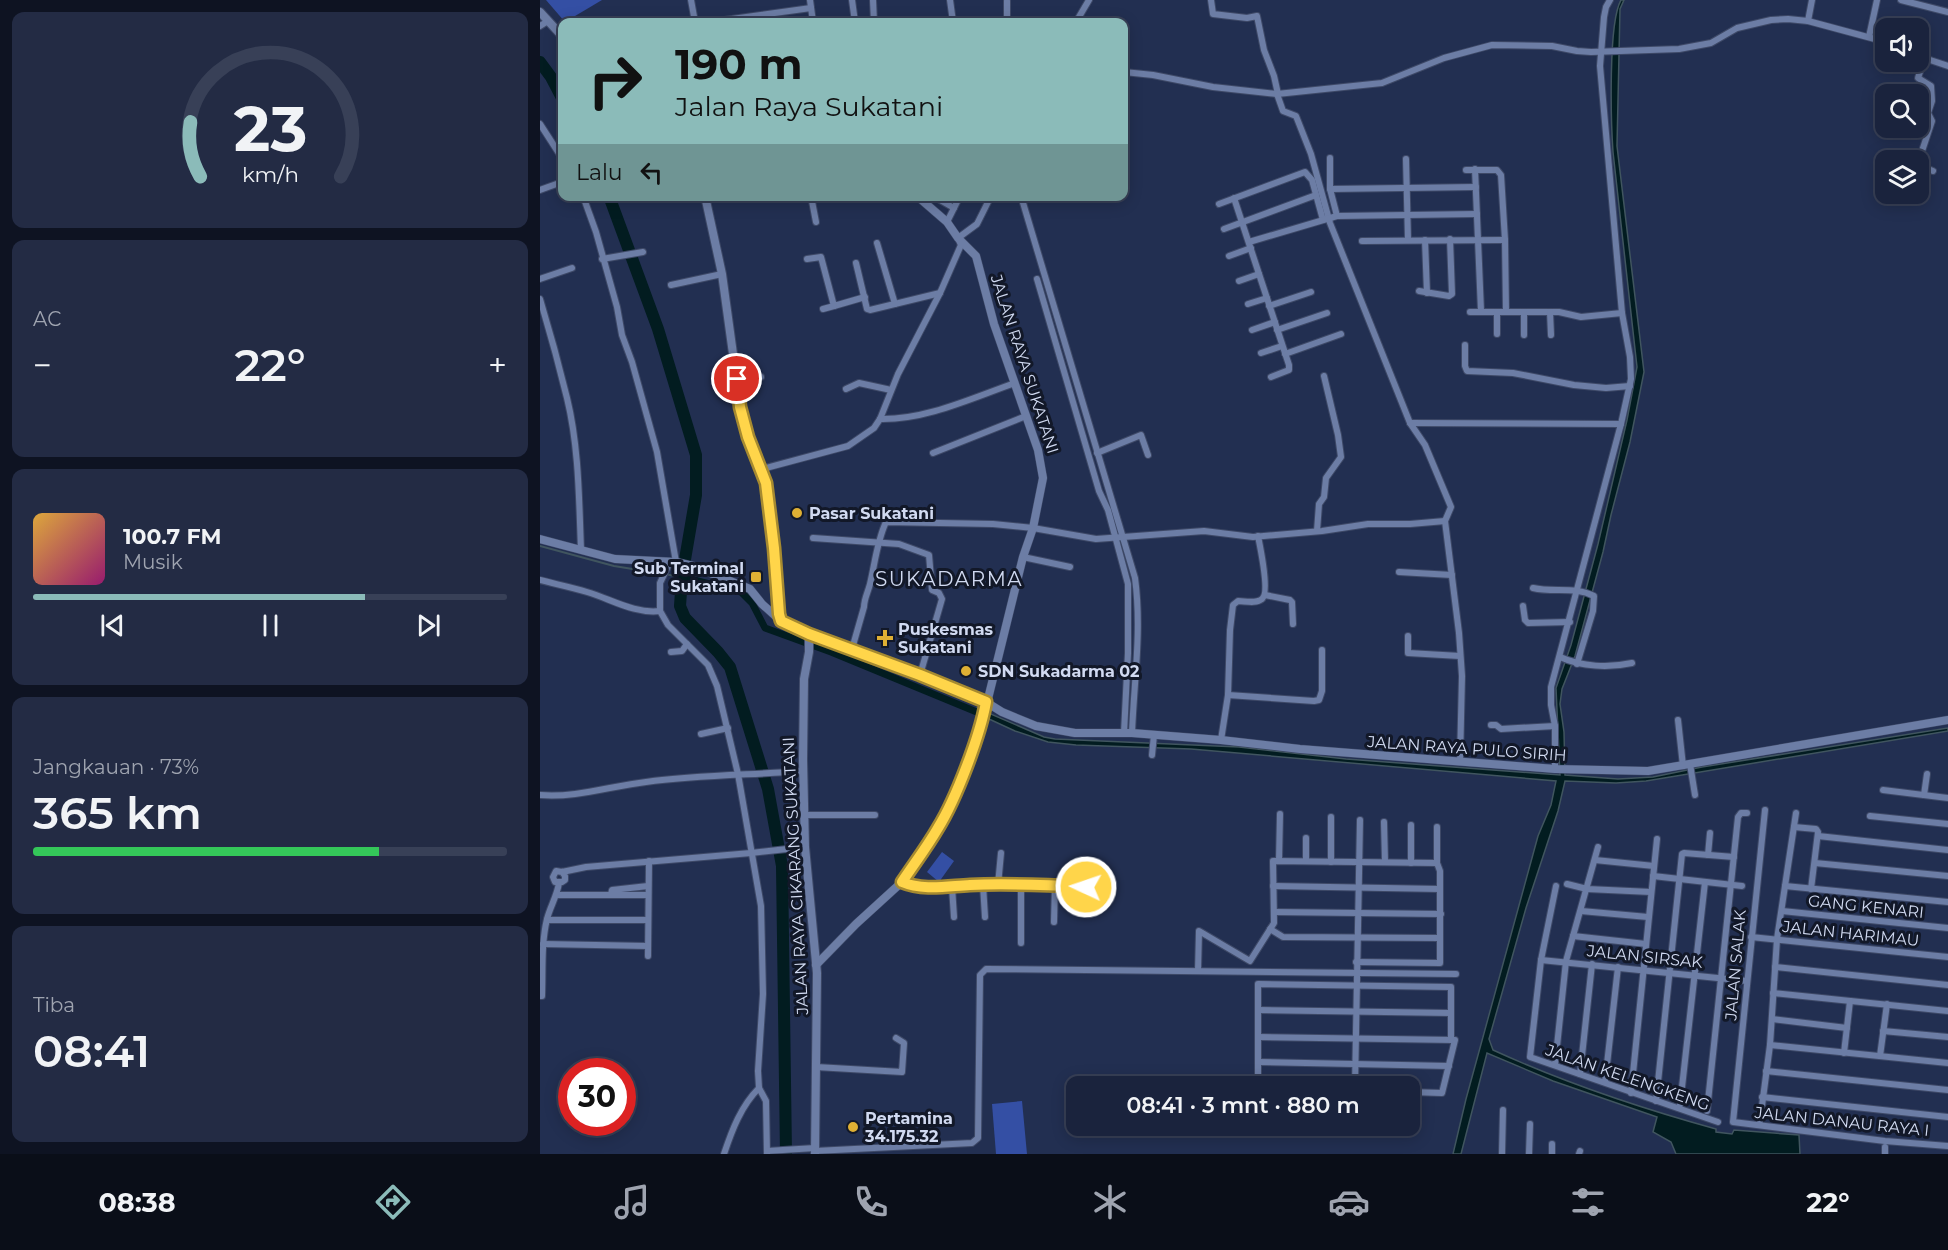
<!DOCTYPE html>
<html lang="id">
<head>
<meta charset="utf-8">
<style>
  :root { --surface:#1a233d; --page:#232b44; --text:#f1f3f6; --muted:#9fa4b0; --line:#384057; --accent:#8bbbb9 }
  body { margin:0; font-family:Montserrat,sans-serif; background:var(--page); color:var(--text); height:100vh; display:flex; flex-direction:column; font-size:22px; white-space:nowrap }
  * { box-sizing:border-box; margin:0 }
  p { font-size:20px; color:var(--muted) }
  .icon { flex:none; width:33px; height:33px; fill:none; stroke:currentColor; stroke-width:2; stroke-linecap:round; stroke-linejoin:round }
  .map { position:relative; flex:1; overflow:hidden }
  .details { display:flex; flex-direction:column; gap:12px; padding:12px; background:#0e1322; width:540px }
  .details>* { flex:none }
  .guide { position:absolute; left:18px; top:18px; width:570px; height:183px; border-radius:12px; box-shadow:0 3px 15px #0003,0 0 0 2px var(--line); background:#8bbbb9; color:#111; overflow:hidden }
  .controls { position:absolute; left:1335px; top:18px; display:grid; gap:12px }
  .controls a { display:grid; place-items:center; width:54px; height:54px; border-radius:12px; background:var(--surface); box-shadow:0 3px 15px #0003,0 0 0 2px var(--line); font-size:30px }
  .speed { position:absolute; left:18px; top:1058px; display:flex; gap:12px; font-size:30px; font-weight:700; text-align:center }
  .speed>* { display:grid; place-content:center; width:78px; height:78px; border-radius:50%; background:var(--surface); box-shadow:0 3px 15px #0003,0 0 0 2px var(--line); line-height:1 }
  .speed .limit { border:9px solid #d22; background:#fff; color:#111 }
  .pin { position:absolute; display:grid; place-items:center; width:51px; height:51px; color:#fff; margin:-26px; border:3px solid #fff; border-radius:50%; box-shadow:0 2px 6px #0007 }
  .me { position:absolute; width:66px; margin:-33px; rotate:273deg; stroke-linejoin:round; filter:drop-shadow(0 0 4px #0008) }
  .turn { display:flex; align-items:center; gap:21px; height:126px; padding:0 18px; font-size:27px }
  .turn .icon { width:78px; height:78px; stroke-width:2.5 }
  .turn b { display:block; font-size:42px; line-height:51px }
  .then { display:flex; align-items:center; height:57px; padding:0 18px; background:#0003; gap:12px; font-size:22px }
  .big { font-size:45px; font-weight:600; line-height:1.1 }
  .details .widget { flex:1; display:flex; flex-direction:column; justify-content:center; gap:9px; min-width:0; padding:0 21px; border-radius:12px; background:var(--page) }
  .details .dial { align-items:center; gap:0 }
  .dial svg { height:156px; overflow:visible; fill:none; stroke:var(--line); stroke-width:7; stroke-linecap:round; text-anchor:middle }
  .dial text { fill:var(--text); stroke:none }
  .song { display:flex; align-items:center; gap:18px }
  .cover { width:72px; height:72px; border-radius:9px; background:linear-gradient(135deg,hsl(40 70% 55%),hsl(320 70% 35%)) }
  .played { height:6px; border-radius:3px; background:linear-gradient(90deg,var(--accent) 70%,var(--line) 70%) }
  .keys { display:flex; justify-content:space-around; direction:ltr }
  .heat { display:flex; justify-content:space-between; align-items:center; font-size:33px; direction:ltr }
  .charge { height:9px; border-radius:4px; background:linear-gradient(90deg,#34c759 73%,var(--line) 0) }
  .trip { position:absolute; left:526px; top:1076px; width:354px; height:60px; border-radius:12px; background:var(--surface); box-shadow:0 3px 15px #0003,0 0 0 2px var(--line); font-weight:600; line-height:60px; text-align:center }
  .dock { display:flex; height:96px; justify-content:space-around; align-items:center; background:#0a0e18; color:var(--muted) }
  .dock .icon { width:42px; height:42px }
  .dock .selected { color:var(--accent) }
  .dock b { font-size:27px; color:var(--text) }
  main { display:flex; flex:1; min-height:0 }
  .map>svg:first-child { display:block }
  .green { fill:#344fa4 }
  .water { fill:#021c20; stroke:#40555f; stroke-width:1.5 }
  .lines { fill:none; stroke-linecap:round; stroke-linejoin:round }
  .stream { stroke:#40555f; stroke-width:2 }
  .canal { stroke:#021c20; stroke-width:7 }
  .river { stroke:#021c20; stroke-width:12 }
  .minor-casing { stroke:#3e4967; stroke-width:8 }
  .tertiary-casing { stroke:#3e4967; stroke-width:9 }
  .secondary-casing { stroke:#3e4967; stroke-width:10 }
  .minor { stroke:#6c7da5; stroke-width:6 }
  .tertiary { stroke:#6c7da5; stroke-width:8 }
  .secondary { stroke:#6c7da5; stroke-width:8 }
  .route-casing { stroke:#a68a30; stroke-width:15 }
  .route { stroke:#ffd54a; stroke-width:10 }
  .poi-dot { fill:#dfb034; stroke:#121828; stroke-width:2 }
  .labels { text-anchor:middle; stroke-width:6; stroke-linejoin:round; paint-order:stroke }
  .street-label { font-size:16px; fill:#d1daf1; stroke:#121828 }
  .poi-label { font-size:16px; font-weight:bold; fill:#d1daf1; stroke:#121828; text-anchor:start }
  .quarter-label { font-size:20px; letter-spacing:1.5px; fill:#d1daf1; stroke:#121828 }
</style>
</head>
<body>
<main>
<section class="details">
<div class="widget dial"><svg viewBox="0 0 100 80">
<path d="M14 69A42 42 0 1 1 86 69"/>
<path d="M14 69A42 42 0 0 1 9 41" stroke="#8bbbb9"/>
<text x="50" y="56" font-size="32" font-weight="700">23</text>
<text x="50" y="72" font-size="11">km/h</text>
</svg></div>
<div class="widget"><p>AC</p>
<div class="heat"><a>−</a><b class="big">22°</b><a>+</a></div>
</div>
<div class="widget">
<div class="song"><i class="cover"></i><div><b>100.7 FM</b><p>Musik</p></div></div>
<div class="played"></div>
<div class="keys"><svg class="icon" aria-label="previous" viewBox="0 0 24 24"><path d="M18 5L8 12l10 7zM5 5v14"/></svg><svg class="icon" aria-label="pause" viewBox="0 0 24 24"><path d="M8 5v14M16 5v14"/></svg><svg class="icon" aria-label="next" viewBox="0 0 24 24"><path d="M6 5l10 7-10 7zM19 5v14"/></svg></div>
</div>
<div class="widget"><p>Jangkauan · 73%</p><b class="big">365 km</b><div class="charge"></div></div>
<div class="widget"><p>Tiba</p><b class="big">08:41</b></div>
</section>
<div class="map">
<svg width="1408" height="1154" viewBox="0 0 1408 1154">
  <rect width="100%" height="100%" fill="#222f51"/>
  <g class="green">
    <polygon points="6,0 62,0 25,22"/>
    <polygon points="402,852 414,861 399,882 387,872"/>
    <polygon points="482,1101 487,1154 456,1154 452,1104"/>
  </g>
  <path class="water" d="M1081 0H1084L1080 9 1077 146 1104 372 1090 442 1071 515 1063 552 1035 656 1022 689 1020 704 1024 732 1025 775 1078 779 1113 777 1162 767 1408 728V731L1106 781 1076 783 1025 781 1018 811 986 908 949 1039 953 1050C1025 1083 1100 1108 1176 1129V1132L1192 1134 1194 1130 1259 1135 1260 1154H1136L1131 1142 1113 1132 1117 1117 1013 1081 947 1053 921 1154H913L926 1099 998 836 1011 805 1016 781 651 749 536 745 508 742 475 731 436 713 437 708 504 737 515 739 699 747 806 759 1020 775 1016 688 1031 645 1058 544 1087 420 1097 367 1073 152C1071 123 1068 22 1081 0Z"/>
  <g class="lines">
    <polyline class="stream" points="0,546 74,566 142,577"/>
    <polyline class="canal" points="142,577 201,592 212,603 225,628 291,652 444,715"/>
    <g class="river">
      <polyline points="0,62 11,77 22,98"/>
      <polyline points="69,196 118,329 156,455 156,495 142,577 140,606 145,618 178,652 190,667 228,789 242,866 246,1154"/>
    </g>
    <defs>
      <g id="minor">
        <polyline points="151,0 155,22"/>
        <polyline points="270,0 273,22"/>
        <polyline points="312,0 315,22"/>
        <polyline points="333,0 334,22"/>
        <polyline points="410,0 413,22"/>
        <polyline points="671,0 673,14 707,18 717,16 724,50 734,76 738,94"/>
        <polyline points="1361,0 1408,12"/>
        <polyline points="467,1 467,22"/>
        <polyline points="1268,21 1272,0"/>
        <polyline points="170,22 271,8"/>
        <polyline points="536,22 549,0"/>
        <polyline points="0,26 8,21"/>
        <polyline points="1329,37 1337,0"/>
        <polyline points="1378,56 1408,66"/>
        <polyline points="584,72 613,75 673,87 737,94 842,83 904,58 952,45 1012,46 1037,51 1051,52 1139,49 1171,43 1197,28 1231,20 1248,19 1268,21 1346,42"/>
        <polyline points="737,94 743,111 756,116 771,154 790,223 870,423 885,445 911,507 905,521 919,633 922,676 920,761"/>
        <polyline points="0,124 22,158"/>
        <polyline points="790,158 790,189 797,216"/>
        <polyline points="866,159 868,240"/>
        <polyline points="1378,163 1392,121 1388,113 1392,101 1391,86 1378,78 1384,59"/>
        <polyline points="1378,165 1393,171"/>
        <polyline points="935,169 941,311"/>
        <polyline points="926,170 957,170 961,175 965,240 966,312"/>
        <polyline points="790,189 936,187"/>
        <polyline points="0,190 22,182"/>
        <polyline points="43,196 56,232 77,307 82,335 92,362 117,452 136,562"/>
        <polyline points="271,196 276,222"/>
        <polyline points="393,196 414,208"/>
        <path d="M481 196 595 578C602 630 594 681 592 733"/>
        <polyline points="694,198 749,365 749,370 731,377"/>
        <polyline points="679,204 765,172 772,180 783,220"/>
        <polyline points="407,222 420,196"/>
        <polyline points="684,229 776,195"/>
        <polyline points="885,240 887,293"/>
        <polyline points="822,241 965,240"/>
        <polyline points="709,242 797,216 937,214"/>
        <polyline points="337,243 355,304"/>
        <polyline points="689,256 711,248"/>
        <polyline points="62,259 103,252"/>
        <polyline points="267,259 281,257 294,306 325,297"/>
        <polyline points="316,263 327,309 330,310 400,293"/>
        <polyline points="0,279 32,268"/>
        <polyline points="497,279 559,491 568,510 588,584 588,653 584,733"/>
        <polyline points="699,281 719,274"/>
        <polyline points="131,285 182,274"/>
        <polyline points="879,291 909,296 912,294 910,239"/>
        <path d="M0 299C10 332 19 365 27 398 39 447 39 500 41 550"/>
        <polyline points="708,304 727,298"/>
        <polyline points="729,306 771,292"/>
        <polyline points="283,309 294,306"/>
        <polyline points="930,312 1019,312 1041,317 1082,313"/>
        <polyline points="1010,312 1011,335"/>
        <polyline points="712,330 735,322"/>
        <polyline points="737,330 787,313"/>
        <polyline points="957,334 957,312"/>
        <polyline points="984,335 984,312"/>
        <polyline points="925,345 925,366 927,371 973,373 1034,385 1066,388 1090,386"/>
        <polyline points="721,353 742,346"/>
        <polyline points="745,354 801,334"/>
        <polyline points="197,379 221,377"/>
        <polyline points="306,389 319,383 351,390"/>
        <path d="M340 419C386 420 432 398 475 383"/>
        <polyline points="870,423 1081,424"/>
        <polyline points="393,453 486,416"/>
        <polyline points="557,453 601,435 608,455"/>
        <polyline points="222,469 308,446 334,428 340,419 358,374 400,293 421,245 418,238 437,224 451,196"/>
        <polyline points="777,531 779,504 784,497 786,478 801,457 798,435 784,376"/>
        <polyline points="273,538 359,544 389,555 392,590 399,593 402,599 380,675"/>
        <polyline points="483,557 530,567"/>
        <path d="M130 562 120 583V611L128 625 168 665 177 686 198 774 221 906 223 994 218 1071 219 1088C201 1106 192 1130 184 1154"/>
        <polyline points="859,572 912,575"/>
        <path d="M0 580C15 584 31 587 47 592 71 599 94 614 120 611"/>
        <path d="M993 588C1013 593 1035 586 1054 596L1053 611 1037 664"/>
        <polyline points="725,595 750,600 752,602 753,624"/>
        <polyline points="983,606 985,620 988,623 1030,622"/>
        <polyline points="868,636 868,653 920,656"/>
        <path d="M312 649 324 607C324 599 328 592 330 584 335 563 337 541 346 522L453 524 493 528 556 539 664 531 713 537 782 531 828 524H870L905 521"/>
        <polyline points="131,652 142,651 147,644"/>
        <path d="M1020 657C1042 667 1069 668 1092 663"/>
        <polyline points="688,695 774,701 779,700 782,691 782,650"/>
        <polyline points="1138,720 1143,766"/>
        <polyline points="951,725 956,725 961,729 1015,726"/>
        <polyline points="161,734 188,728"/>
        <path d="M681 740 688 695 690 630 693 605 698 601C705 601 716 604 722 599 730 593 720 546 718 536"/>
        <polyline points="612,755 614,735"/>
        <polyline points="1150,764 1155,795"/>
        <polyline points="1015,769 1015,726 1011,705 1011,687 1081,424 1091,379 1090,357 1082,313 1060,66 1064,17 1066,7 1070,0"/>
        <polyline points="1343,790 1408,798"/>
        <path d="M0 795C36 798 71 786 106 782 158 775 211 775 263 771"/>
        <polyline points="1384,795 1387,774"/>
        <polyline points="1225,810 1193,1122 1345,1141 1408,1146"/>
        <polyline points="265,815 335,815"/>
        <polyline points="1330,816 1408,824"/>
        <polyline points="844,822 845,862"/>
        <polyline points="1254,827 1276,829 1278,832 1271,889"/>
        <polyline points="1278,836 1408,850"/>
        <polyline points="1168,855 1170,833"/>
        <polyline points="1055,860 1114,866"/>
        <polyline points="739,861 740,814"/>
        <polyline points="766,861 766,838"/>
        <polyline points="791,862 791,817"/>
        <polyline points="871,863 871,825"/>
        <polyline points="1275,863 1408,876"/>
        <polyline points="22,872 25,876 25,880 22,882 15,882 13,877 16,871 22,872 46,867 211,853 265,847"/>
        <polyline points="1113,876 1202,886"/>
        <path d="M362 882C383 891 408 886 430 885 469 883 508 885 546 887"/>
        <polyline points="481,884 481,943"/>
        <polyline points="1027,884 1047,889 1111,892"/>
        <polyline points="443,885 445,917"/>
        <polyline points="458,885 461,853"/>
        <polyline points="733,886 900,889"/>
        <polyline points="1016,886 1001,960 990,1057 1178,1122"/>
        <polyline points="1245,886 1408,902"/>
        <polyline points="412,887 414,917"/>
        <polyline points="71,894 72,890 108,886"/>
        <polyline points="17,895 107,895"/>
        <polyline points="1041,911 1108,917"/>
        <polyline points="1242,911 1408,928"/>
        <polyline points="734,912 901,914"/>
        <polyline points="7,920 108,920"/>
        <polyline points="514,922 515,885"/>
        <polyline points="730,929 743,937 900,938"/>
        <polyline points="1033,936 1106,944"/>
        <polyline points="1211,937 1408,957"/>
        <polyline points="3,944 108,946"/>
        <polyline points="108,956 109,861"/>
        <polyline points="1001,960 1207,981"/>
        <polyline points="816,962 900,963 900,871 897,863 897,827"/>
        <polyline points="1235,967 1408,985"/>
        <polyline points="658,971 659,931 710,961 734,923 733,861 897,863"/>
        <polyline points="1233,993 1408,1011"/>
        <path d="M0 996H2C3 970 1 944 7 919 10 907 17 896 19 883"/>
        <polyline points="718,1010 911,1013"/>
        <polyline points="1232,1019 1307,1028"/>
        <polyline points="1343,1031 1408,1037"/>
        <polyline points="718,1037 915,1040 902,1093 870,1092"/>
        <polyline points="1230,1045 1408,1063"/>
        <polyline points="1304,1053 1310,1001"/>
        <polyline points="1340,1056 1347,1004"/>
        <polyline points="718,1062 909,1066"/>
        <polyline points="1015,1065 1026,961 1058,847"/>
        <polyline points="276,1067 362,1072 364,1043 356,1038"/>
        <polyline points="1226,1071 1408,1090"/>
        <polyline points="1040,1074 1052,964"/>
        <polyline points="1065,1082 1078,967"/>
        <polyline points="718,1086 718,984 911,987 911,1040"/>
        <polyline points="815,1086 820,820"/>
        <polyline points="219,1088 226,1101 227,1154"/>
        <polyline points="1091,1093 1117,839"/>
        <polyline points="1222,1097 1408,1117"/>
        <polyline points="1116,1101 1142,854 1144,853 1194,857"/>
        <polyline points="1140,1105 1165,882"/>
        <polyline points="1167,1111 1198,817 1201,813 1207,813"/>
        <polyline points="1220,1121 1230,1045 1237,939 1256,813"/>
        <polyline points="227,1151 275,1148"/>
        <polyline points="275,1151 432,1143 438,1138 440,975 446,969 916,974"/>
        <polyline points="962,1154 963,1110"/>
        <polyline points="989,1154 990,1124"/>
        <polyline points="1012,1154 1012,1144"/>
        <polyline points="1039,1154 1040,1151"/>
        <polyline points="1345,1154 1345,1147"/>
      </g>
      <g id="tertiary">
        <polyline points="0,539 75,559 136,562 153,566 210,589 222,604 241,621"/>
        <polyline points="269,634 380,675 446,702 462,712 496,726 535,733 592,733 681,740 760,749 1015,769 1108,771 1408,720"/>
        <polyline points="276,965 316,924 362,882 398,828 407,811 426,765 445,711 483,557 493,528 503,478 498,450 454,324 436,256 418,238 407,222 377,196"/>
      </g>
      <g id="secondary">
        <polyline points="0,12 22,36"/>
        <polyline points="165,196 182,274 201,412 208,437 226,483 233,530 239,614 241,621 269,634 269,652 264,679 263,760 265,847 277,973 275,1154"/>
      </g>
    </defs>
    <use href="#minor" class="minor-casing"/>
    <use href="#tertiary" class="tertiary-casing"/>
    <use href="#secondary" class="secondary-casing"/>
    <use href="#minor" class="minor"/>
    <use href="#tertiary" class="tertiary"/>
    <use href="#secondary" class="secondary"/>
  </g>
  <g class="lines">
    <defs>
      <path id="route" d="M197 379 200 407 208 437 226 483 234 548 239 614 241 621 269 634 380 675 446 702C440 736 416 799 398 828 387 847 374 864 362 882 383 891 408 886 430 885 469 883 508 885 546 887"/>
    </defs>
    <use href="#route" class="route-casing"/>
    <use href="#route" class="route"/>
  </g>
  <g class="poi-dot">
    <circle cx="257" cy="513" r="6"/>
    <rect x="210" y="571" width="12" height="12" rx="3"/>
    <path d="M342 629h6v6h6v6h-6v6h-6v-6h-6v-6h6z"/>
    <circle cx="426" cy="671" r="6"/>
    <circle cx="313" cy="1127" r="6"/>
  </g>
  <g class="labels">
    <g class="street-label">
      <text transform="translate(485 364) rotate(72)" y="6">JALAN RAYA SUKATANI</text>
      <text transform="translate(927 748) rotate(4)" y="6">JALAN RAYA PULO SIRIH</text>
      <text transform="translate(255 876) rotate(-93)" y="6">JALAN RAYA CIKARANG SUKATANI</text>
      <text transform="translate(1326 906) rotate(6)" y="6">GANG KENARI</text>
      <text transform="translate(1311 933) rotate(6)" y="6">JALAN HARIMAU</text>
      <text transform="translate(1105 956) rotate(6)" y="6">JALAN SIRSAK</text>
      <text transform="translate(1195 965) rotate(-85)" y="6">JALAN SALAK</text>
      <text transform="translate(1088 1077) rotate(19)" y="6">JALAN KELENGKENG</text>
      <text transform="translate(1302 1121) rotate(6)" y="6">JALAN DANAU RAYA I</text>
    </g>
    <g class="poi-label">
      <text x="269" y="519">Pasar Sukatani</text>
      <text x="204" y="574" text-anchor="end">Sub Terminal<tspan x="204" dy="18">Sukatani</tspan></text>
      <text x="358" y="635">Puskesmas<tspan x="358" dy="18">Sukatani</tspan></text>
      <text x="438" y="677">SDN Sukadarma 02</text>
      <text x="325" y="1124">Pertamina<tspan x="325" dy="18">34.175.32</tspan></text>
    </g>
    <g class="quarter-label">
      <text x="409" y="586">SUKADARMA</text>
    </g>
  </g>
</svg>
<div class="controls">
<a><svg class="icon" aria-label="sound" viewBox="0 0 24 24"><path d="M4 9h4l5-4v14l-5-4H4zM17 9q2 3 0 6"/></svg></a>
<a><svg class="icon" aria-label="search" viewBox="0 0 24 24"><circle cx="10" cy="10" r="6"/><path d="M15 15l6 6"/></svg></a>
<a><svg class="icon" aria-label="layers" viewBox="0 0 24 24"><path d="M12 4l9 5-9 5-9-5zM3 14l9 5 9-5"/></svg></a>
</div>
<div class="speed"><div class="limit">30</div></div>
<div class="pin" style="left:197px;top:379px;background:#d93025"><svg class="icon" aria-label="arrive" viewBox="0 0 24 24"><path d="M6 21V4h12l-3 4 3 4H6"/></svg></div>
<svg class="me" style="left:546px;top:887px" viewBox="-20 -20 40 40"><circle r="17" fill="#ffd54a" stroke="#fff" stroke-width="3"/><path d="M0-11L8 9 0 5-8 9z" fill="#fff"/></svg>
<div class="trip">08:41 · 3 mnt · 880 m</div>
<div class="guide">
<div class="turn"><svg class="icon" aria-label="right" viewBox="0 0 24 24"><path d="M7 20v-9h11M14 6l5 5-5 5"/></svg><div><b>190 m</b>Jalan Raya Sukatani</div></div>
<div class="then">Lalu<svg class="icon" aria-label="left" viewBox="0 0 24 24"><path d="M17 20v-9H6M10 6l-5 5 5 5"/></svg></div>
</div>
</div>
</main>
<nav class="dock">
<b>08:38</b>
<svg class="icon selected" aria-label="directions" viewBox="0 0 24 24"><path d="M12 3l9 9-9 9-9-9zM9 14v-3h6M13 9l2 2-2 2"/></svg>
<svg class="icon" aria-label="music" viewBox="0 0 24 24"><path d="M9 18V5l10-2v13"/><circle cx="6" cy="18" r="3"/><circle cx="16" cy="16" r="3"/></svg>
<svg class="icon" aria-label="phone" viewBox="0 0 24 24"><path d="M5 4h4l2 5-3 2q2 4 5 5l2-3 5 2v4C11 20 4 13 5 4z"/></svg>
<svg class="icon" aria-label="climate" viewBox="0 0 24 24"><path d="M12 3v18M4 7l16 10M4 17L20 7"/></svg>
<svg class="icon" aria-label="car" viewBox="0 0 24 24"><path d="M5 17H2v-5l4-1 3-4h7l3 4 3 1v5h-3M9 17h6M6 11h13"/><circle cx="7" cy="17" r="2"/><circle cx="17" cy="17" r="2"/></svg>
<svg class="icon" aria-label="filters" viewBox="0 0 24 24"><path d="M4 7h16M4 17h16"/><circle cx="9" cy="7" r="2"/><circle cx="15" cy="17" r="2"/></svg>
<b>22°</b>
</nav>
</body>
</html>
